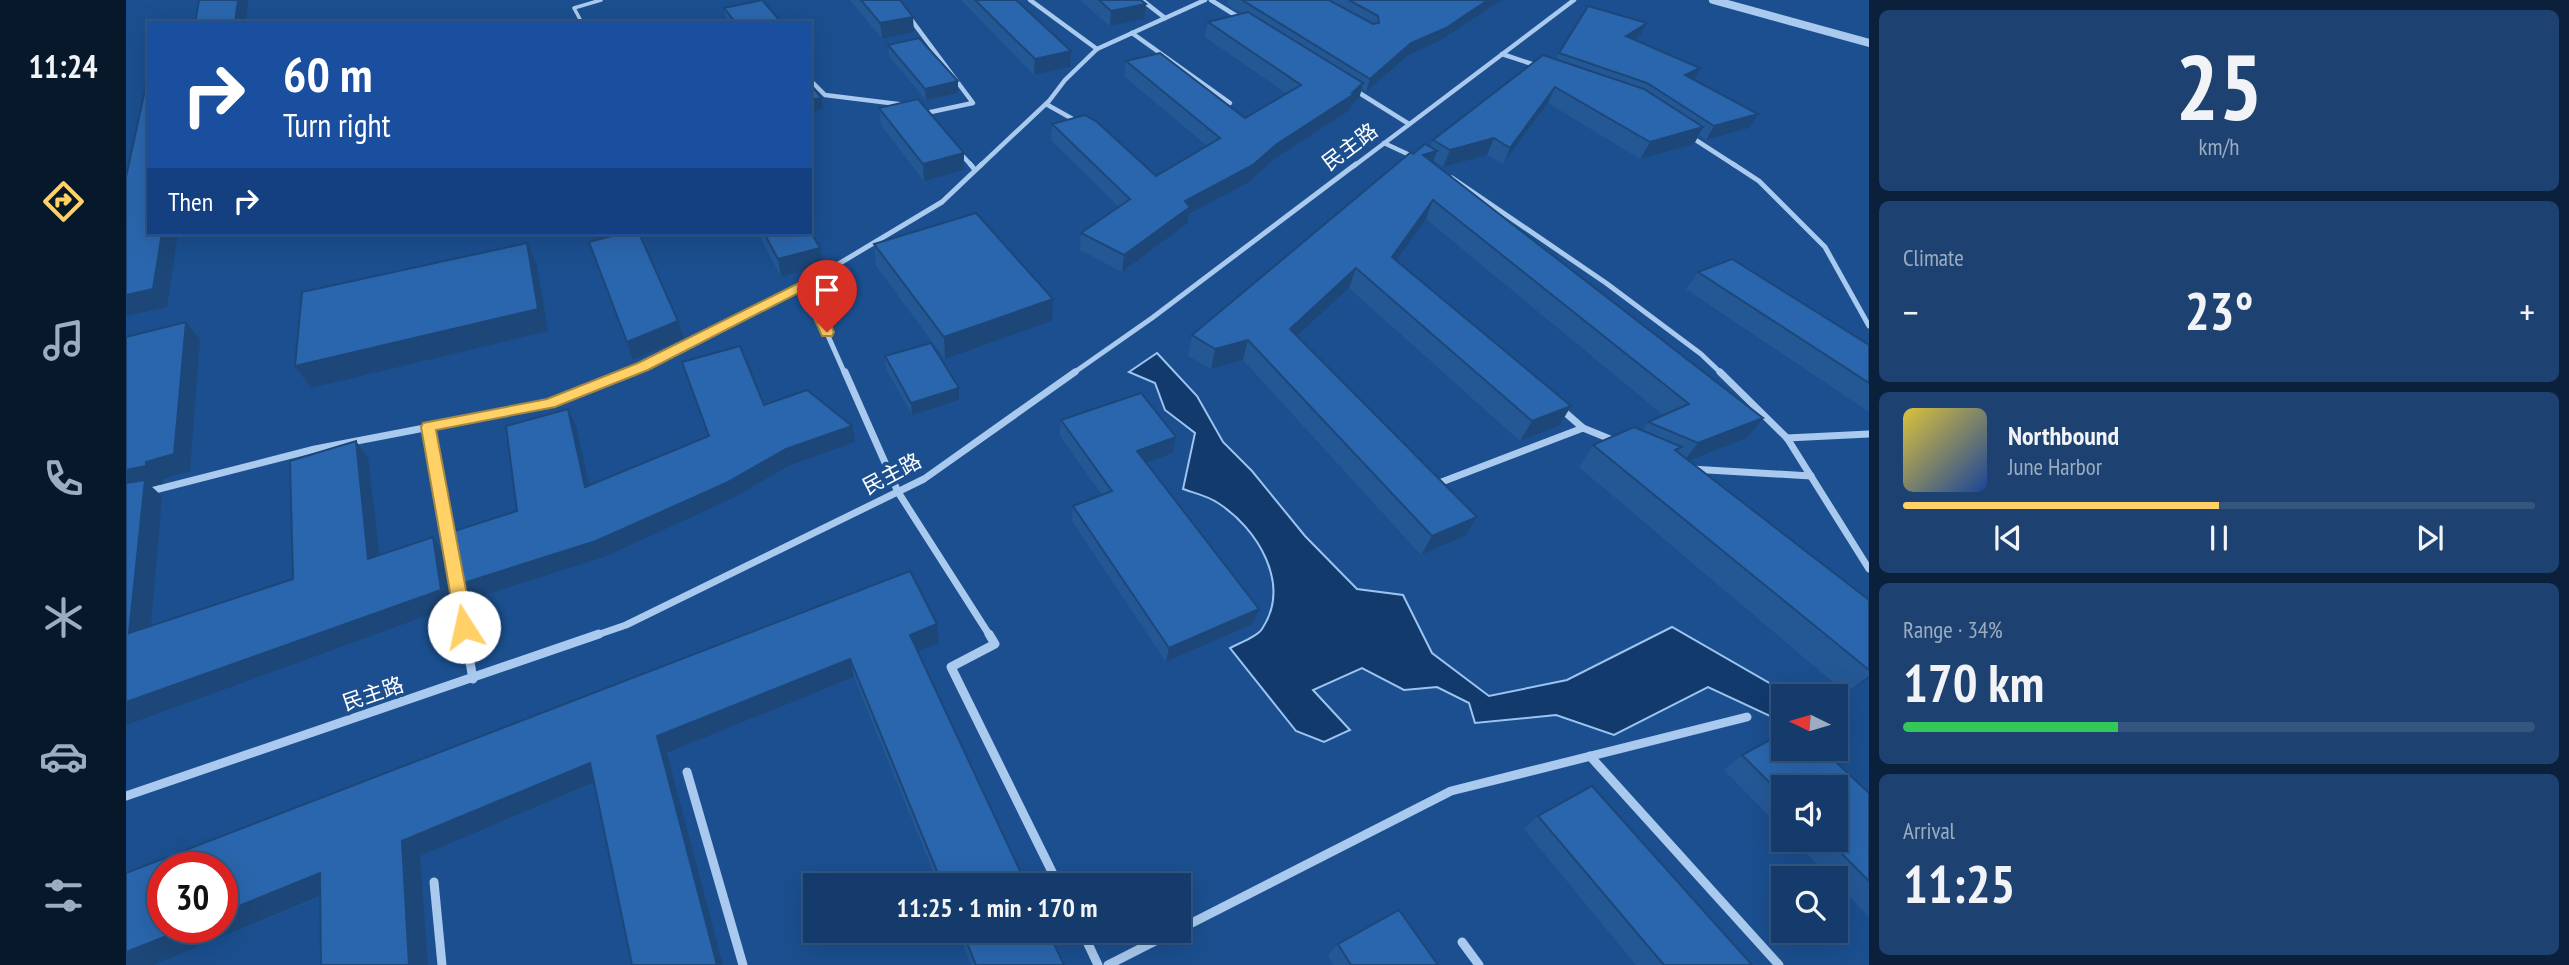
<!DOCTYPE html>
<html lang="en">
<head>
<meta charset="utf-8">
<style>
  :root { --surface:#143b6b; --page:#1d4271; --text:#f1f3f6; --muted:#9dadc1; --line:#33557e; --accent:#ffd166 }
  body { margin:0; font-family:"PT Sans Narrow","Noto Sans SC",sans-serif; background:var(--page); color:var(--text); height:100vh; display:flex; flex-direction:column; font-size:26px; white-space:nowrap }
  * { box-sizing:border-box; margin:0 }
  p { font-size:23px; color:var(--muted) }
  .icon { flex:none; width:38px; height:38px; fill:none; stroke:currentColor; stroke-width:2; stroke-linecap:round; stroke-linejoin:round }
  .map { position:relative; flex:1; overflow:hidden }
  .sheet { display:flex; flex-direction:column; gap:10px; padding:10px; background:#0b203b; width:700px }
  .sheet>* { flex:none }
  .hud { position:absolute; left:21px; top:21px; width:665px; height:214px; border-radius:0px; box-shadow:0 7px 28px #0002,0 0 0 2px var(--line); background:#1a4fa0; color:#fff; overflow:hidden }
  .needle { width:46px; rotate:275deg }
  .tools { position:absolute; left:1645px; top:684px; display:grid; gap:14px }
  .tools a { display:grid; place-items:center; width:77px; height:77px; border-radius:0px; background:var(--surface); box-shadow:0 7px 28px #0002,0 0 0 2px var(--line); font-size:35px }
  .speed { position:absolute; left:21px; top:852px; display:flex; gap:14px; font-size:35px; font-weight:700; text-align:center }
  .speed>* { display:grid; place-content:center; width:91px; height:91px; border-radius:50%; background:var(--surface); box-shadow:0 7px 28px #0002,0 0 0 2px var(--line); line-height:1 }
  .speed .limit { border:10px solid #d22; background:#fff; color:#111 }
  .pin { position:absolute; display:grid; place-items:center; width:60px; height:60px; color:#fff; margin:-72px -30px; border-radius:50% 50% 50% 0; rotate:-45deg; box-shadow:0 0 7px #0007 }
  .pin .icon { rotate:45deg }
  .me { position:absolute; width:77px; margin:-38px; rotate:350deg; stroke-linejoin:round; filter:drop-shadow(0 0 5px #0008) }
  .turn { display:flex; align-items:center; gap:24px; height:147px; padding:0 21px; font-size:32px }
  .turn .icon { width:91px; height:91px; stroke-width:2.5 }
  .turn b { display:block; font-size:49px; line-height:60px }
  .then { display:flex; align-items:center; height:66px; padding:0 21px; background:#0003; gap:14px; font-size:26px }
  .big { font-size:52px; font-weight:700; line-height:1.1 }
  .sheet .card { flex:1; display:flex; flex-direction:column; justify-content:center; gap:10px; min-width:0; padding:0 24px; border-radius:10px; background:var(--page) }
  .sheet .dial { align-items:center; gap:0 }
  .dial b { font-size:91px; line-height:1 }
  .song { display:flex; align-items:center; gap:21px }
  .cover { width:84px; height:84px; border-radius:10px; background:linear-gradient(135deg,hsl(50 70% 55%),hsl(220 70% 35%)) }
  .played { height:7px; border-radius:4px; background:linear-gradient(90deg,var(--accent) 50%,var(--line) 50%) }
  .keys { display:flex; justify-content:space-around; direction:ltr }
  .heat { display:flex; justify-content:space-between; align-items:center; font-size:38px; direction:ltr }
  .charge { height:10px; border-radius:5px; background:linear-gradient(90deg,#34c759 34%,var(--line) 0) }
  .trip { position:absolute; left:677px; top:873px; width:388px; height:70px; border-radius:0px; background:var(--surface); box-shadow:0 7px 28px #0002,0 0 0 2px var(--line); font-weight:700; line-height:70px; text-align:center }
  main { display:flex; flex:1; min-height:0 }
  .tab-bar { display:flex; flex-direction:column; width:126px; justify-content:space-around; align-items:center; background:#08182b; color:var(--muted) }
  .tab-bar .icon { width:49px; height:49px }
  .tab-bar .on { color:var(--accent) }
  .tab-bar b { font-size:32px; color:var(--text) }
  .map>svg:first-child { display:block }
  .water { fill:#123a6d; stroke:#9cc4f0; stroke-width:2 }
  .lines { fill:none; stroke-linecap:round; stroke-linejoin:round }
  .service { stroke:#a9c9ee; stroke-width:3.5 }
  .minor-far3 { stroke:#a9c9ee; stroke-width:4.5 }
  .minor-far2 { stroke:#a9c9ee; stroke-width:5 }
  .minor-far1 { stroke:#a9c9ee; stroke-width:7 }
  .minor { stroke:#a9c9ee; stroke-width:9 }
  .tertiary { stroke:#a9c9ee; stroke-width:8 }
  .wall { fill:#245895 }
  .shaded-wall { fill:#1d4779 }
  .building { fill:#2a66ad; stroke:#1d4779; stroke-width:2 }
  .route { fill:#ffd166; stroke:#a68842; stroke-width:2 }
  .labels { text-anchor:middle; stroke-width:7; stroke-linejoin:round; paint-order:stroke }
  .street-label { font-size:21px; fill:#fff; stroke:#1b4f8f }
</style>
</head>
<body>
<main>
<nav class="tab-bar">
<b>11:24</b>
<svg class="icon on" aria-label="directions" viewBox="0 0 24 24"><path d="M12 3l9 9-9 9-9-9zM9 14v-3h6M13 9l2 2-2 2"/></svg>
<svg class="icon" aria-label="music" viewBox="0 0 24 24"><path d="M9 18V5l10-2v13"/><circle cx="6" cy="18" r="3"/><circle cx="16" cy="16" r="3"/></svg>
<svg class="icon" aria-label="phone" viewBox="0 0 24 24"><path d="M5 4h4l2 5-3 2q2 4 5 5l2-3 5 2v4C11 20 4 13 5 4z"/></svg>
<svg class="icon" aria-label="climate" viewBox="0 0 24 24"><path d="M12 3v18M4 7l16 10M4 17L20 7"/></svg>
<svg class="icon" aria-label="car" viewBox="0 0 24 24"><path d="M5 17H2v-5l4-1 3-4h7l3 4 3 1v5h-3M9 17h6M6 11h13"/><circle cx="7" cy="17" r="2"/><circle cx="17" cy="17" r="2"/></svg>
<svg class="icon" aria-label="filters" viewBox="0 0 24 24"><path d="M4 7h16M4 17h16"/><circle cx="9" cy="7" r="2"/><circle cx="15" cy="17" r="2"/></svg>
</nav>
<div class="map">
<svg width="1743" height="965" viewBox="0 0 1743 965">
  <rect width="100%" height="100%" fill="#1b4f8f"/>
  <path class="water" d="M1031 353 1071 396 1097 442 1126 471 1179 536 1231 589 1277 595 1306 653 1363 696 1441 680 1546 627 1666 696H1657V722L1582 687 1488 735 1430 715 1349 723 1343 703 1311 687 1278 690 1236 668 1187 690 1224 730 1198 742 1170 731 1104 648C1113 643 1131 637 1136 629 1166 584 1131 528 1092 503 1082 496 1068 493 1057 489L1069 433 1039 410 1029 383 1003 372Z"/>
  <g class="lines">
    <polyline class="service" points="456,23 448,8 475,0"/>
    <g class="minor-far3">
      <polyline points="904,0 971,49"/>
      <polyline points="1016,0 1039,18"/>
      <polyline points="1085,0 1117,20"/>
      <polyline points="784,18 847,103 800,113"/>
      <polyline points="1006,33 1104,103"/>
      <polyline points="1376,54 1412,66"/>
      <polyline points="684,80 699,95 780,105"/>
      <polyline points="1227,89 1283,124"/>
      <polyline points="920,104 952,122"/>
      <polyline points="1562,135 1610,166"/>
      <polyline points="1258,143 1288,157"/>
      <polyline points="831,150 846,166"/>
      <polyline points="854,166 923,101 939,80 971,49 1079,0"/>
      <polyline points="1228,166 1448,0"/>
    </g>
    <g class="minor-far2">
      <polyline points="844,164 849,170"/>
      <polyline points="1607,164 1633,181 1699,247 1743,326"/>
      <polyline points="1326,178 1480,283 1575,354 1596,374"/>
      <polyline points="679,284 719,374"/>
      <polyline points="497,374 679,284 816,202 856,164"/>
      <polyline points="946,374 1026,318 1230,164"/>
    </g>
    <g class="minor-far1">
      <polyline points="719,372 772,492 864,636"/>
      <polyline points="1594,372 1661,438 1743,569"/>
      <polyline points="1434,408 1457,428"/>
      <polyline points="302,427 322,540"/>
      <polyline points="1661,438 1743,434"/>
      <polyline points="1565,469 1685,476"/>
      <polyline points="1313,483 1457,428 1489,441"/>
      <polyline points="21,492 189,449 424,404 501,372"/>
      <polyline points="330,583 339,636"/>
      <polyline points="468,636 500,625 798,479 949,372"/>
    </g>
    <g class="minor">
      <polyline points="339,634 347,679"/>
      <polyline points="863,634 869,644 825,667 933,886"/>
      <polyline points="1464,756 1653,965"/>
      <polyline points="561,772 617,965"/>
      <polyline points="0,796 473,634"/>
      <polyline points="308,882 316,965"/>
      <polyline points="1054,929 1325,791 1621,717"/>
      <polyline points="956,931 972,965"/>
      <polyline points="1336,942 1353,965"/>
      <polyline points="982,965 1049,931"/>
    </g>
    <polyline class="tertiary" points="1587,0 1743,43"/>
  </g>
  <g class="wall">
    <polygon points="724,0 774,0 788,32 756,39"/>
    <polygon points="835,0 890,0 944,67 908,75"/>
    <polygon points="954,0 1015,0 1018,19 984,26"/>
    <polygon points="1102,0 1376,0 1315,40 1281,56 1240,92 1236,89 1233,98 1225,106 1224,110 1147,160 1123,182 1063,214 1062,223 996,272 954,250 955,233 993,207 925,140 926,124 1030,176 1081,146 998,76 1000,61 1119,118 1161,94 1079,37 1082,22 1116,13 1101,5"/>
    <polygon points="598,8 656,23 601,23"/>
    <polygon points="1521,23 1514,36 1508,40 1574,68 1568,79 1623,128 1580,140 1573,135 1568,144 1514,159 1422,103 1377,164 1361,155 1317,167 1308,161 1307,163 1621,438 1562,460 1743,600 1743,679 1720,693 1453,467 1467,445 1516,431 1522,422 1537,415 1300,219 1271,260 1445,406 1433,426 1394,441 1223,288 1172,337 1351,517 1339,536 1295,555 1117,360 1085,369 1062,356 1066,335 1287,154 1304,147 1307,140 1430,59 1433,53"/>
    <polygon points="762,45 832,93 800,100 763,56"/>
    <polygon points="753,108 838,170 798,181 755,125"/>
    <polygon points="632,233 684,233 697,265 655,277"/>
    <polygon points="748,244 926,321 819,359 750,266"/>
    <polygon points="1572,272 1743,345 1743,412 1560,289"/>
    <polygon points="759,356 833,388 833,400 786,415 760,369"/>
    <polygon points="935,420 1047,453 1020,463 1133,609 1127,624 1040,662 946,521 947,506 976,495 934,436"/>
    <polygon points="811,624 813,643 792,651 901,886 813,886 728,677 468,783 294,856 28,965 0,965"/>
    <polygon points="1616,755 1743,793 1743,917 1710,883 1710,878 1705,878 1667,840 1710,840 1657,788 1657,830 1598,770"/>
    <polygon points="1412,816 1626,965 1510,965 1398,829"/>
    <polygon points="832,931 922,931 938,965 845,965"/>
    <polygon points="1212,944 1312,965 1208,965 1202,955"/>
  </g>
  <g class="shaded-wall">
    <polygon points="112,0 122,0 120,23 109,23"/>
    <polygon points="1362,0 1376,0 1315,40 1281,56 1240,92 1244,79 1285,43"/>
    <polygon points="1020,4 1018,19 984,26 985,11"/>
    <polygon points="787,17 788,32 756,39 754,23"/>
    <polygon points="1521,23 1514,36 1493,49 1500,36"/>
    <polygon points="945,51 944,67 908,75 909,59"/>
    <polygon points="1574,68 1567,82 1559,75"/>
    <polygon points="832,81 832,93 800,100 799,89"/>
    <polygon points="1237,83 1233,98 1225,106 1224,110 1147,160 1123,182 1063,214 1062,223 996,272 998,255 1059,201 1151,144 1226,93"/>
    <polygon points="1429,87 1422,103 1377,164 1384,148"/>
    <polygon points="695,98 697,109 684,112 684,100"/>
    <polygon points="1632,114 1623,128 1580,140 1588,126"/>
    <polygon points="1577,127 1568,144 1514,159 1524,142"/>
    <polygon points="1368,138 1361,155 1317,167 1324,150"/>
    <polygon points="1311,151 1304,170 1297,155"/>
    <polygon points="838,153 838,170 798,181 797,164"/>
    <polygon points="1307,200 1300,219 1259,277 1266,257"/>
    <polygon points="36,233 52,233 41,307 0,316 0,295"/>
    <polygon points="401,243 411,265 422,331 185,388 169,366"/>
    <polygon points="694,248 697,265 655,277 652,259"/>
    <polygon points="1230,268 1223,288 1158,349 1164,329"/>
    <polygon points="927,299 926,321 819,359 818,337"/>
    <polygon points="552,321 558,338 507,360 501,342"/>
    <polygon points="60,322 74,339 64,471 37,479 37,484 25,486 36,496 23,649 3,633 0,470 20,462"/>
    <polygon points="1122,340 1117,360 1085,369 1089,349"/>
    <polygon points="833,388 833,400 786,415 785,403"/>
    <polygon points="1445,406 1433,426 1394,441 1406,421"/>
    <polygon points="442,409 450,425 467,503 459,487"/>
    <polygon points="1637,418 1621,438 1556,463 1572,443"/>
    <polygon points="726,426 729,442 664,465 605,499 478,557 339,601 328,586 660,449"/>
    <polygon points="1050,437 1047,453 1009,467 1011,451"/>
    <polygon points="230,441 242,458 256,575 242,559"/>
    <polygon points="1351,517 1339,536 1295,555 1306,536"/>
    <polygon points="307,537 318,554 327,606 0,725 0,702"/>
    <polygon points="1133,609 1127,624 1040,662 1043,648"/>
    <polygon points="811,624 813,643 786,654 784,635"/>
    <polygon points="724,659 728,677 541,753 597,965 591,965 531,736"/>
    <polygon points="1743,676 1743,679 1720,693"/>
    <polygon points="464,763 476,779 294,856 302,965 283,965 276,841"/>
    <polygon points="194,873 216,887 28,965 0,965 0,952 61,928 96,928 96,913"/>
  </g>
  <g class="building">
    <polygon points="73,0 112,0 109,23 69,23"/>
    <polygon points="636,0 656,23 610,23 598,8"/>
    <polygon points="735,0 774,0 787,17 754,23"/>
    <polygon points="849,0 890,0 945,51 909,59"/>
    <polygon points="973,0 1015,0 1020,4 985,11"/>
    <polygon points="1116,0 1203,0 1247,24 1253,23 1252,16 1223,0 1362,0 1320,28 1285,43 1244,79"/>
    <polygon points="1462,6 1521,23 1500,36 1574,68 1559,75 1632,114 1588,126 1521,83 1433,53"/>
    <polygon points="1122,12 1237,83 1226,93 1228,94 1151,144 1127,165 1059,201 1064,207 998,255 955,233 1004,199 926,124 959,115 971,122 1030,176 1094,138 1000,61 1034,53 1119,118 1175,85 1082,22"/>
    <polygon points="793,38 832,81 799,89 762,45"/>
    <polygon points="1417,55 1518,89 1577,127 1524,142 1429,87 1384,148 1368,138 1324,150 1307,140"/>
    <polygon points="684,83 695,98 684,100"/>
    <polygon points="20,85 23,85 23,233 36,233 27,289 0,295 0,177"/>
    <polygon points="792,99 838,153 797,164 753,108"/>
    <polygon points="1299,144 1311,151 1297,155 1637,418 1572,443 1522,422 1563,404 1307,200 1266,257 1445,406 1406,421 1230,268 1164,329 1351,517 1306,536 1122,340 1089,349 1066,335 1285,152 1287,154"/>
    <polygon points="850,213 927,299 818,337 748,244"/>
    <polygon points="684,231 694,248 652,259 638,233 684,233"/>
    <polygon points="497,233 513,233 552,321 501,342 463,242"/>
    <polygon points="401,243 412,309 169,366 176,292"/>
    <polygon points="1606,259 1743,345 1743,383 1572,272"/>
    <polygon points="60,322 48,454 20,462 20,466 0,470 0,337"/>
    <polygon points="805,343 833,388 785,403 759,356"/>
    <polygon points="614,346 638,405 681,390 726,426 660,449 600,483 470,541 328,586 319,534 391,511 380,426 442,409 459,487 583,436 556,362"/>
    <polygon points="1015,393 1050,437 1011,451 1133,609 1043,648 947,506 986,491 935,420"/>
    <polygon points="1508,427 1556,447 1549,450 1743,600 1743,670 1467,445"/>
    <polygon points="230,441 242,559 307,537 315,590 0,702 0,483 19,480 3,633 167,579 164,461"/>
    <polygon points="784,571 811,624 784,635 901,886 817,886 724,659 531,736 591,965 506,965 464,763 276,841 283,965 195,965 194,873 96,913 96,868 37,868 37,928 61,928 0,952 0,873"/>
    <polygon points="1657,733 1657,749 1696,749 1743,793 1743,881 1702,840 1710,840 1710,788 1657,788 1657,796 1616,755"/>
    <polygon points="1466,786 1626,965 1538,965 1412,816"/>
    <polygon points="1273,910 1312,965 1225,965 1212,944"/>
    <polygon points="836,931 922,931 938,965 850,965"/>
  </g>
  <polygon class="route" points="679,280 686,284 708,332 706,336 696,336 676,291 522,370 429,407 310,430 347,627 344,632 338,635 331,632 295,427 297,423 421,399 512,363"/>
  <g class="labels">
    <g class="street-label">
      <text transform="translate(1224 147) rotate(-37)" y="7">民主路</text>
      <text transform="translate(766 474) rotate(-28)" y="7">民主路</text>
      <text transform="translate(247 694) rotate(-19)" y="7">民主路</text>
    </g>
  </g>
</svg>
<div class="tools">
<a><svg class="needle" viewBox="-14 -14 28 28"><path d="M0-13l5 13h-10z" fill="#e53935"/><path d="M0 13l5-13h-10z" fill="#9dadc1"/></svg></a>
<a><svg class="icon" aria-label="sound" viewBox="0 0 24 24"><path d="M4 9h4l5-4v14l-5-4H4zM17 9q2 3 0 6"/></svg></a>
<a><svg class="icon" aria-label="search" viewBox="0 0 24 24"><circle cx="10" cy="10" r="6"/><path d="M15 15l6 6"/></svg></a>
</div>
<div class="speed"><div class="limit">30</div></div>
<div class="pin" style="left:701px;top:332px;background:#d93025"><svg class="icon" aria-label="arrive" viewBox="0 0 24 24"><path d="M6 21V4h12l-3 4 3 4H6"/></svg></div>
<svg class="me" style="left:338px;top:627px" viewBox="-20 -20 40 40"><circle r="19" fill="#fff"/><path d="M0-13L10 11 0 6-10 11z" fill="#ffd166"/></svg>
<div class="trip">11:25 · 1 min · 170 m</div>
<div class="hud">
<div class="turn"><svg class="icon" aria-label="right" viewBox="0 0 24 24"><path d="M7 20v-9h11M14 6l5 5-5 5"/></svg><div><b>60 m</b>Turn right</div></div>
<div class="then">Then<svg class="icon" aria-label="right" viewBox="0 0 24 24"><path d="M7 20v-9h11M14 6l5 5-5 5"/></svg></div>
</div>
</div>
<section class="sheet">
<div class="card dial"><b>25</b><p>km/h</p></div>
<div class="card"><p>Climate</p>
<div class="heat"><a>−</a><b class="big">23°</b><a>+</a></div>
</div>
<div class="card">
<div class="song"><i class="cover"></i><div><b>Northbound</b><p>June Harbor</p></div></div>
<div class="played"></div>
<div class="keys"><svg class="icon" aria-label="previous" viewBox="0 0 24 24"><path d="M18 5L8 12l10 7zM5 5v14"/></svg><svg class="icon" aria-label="pause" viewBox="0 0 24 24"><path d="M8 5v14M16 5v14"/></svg><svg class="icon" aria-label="next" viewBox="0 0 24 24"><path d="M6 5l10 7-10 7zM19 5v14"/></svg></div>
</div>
<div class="card"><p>Range · 34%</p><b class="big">170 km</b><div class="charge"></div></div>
<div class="card"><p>Arrival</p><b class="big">11:25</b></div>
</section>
</main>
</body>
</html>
